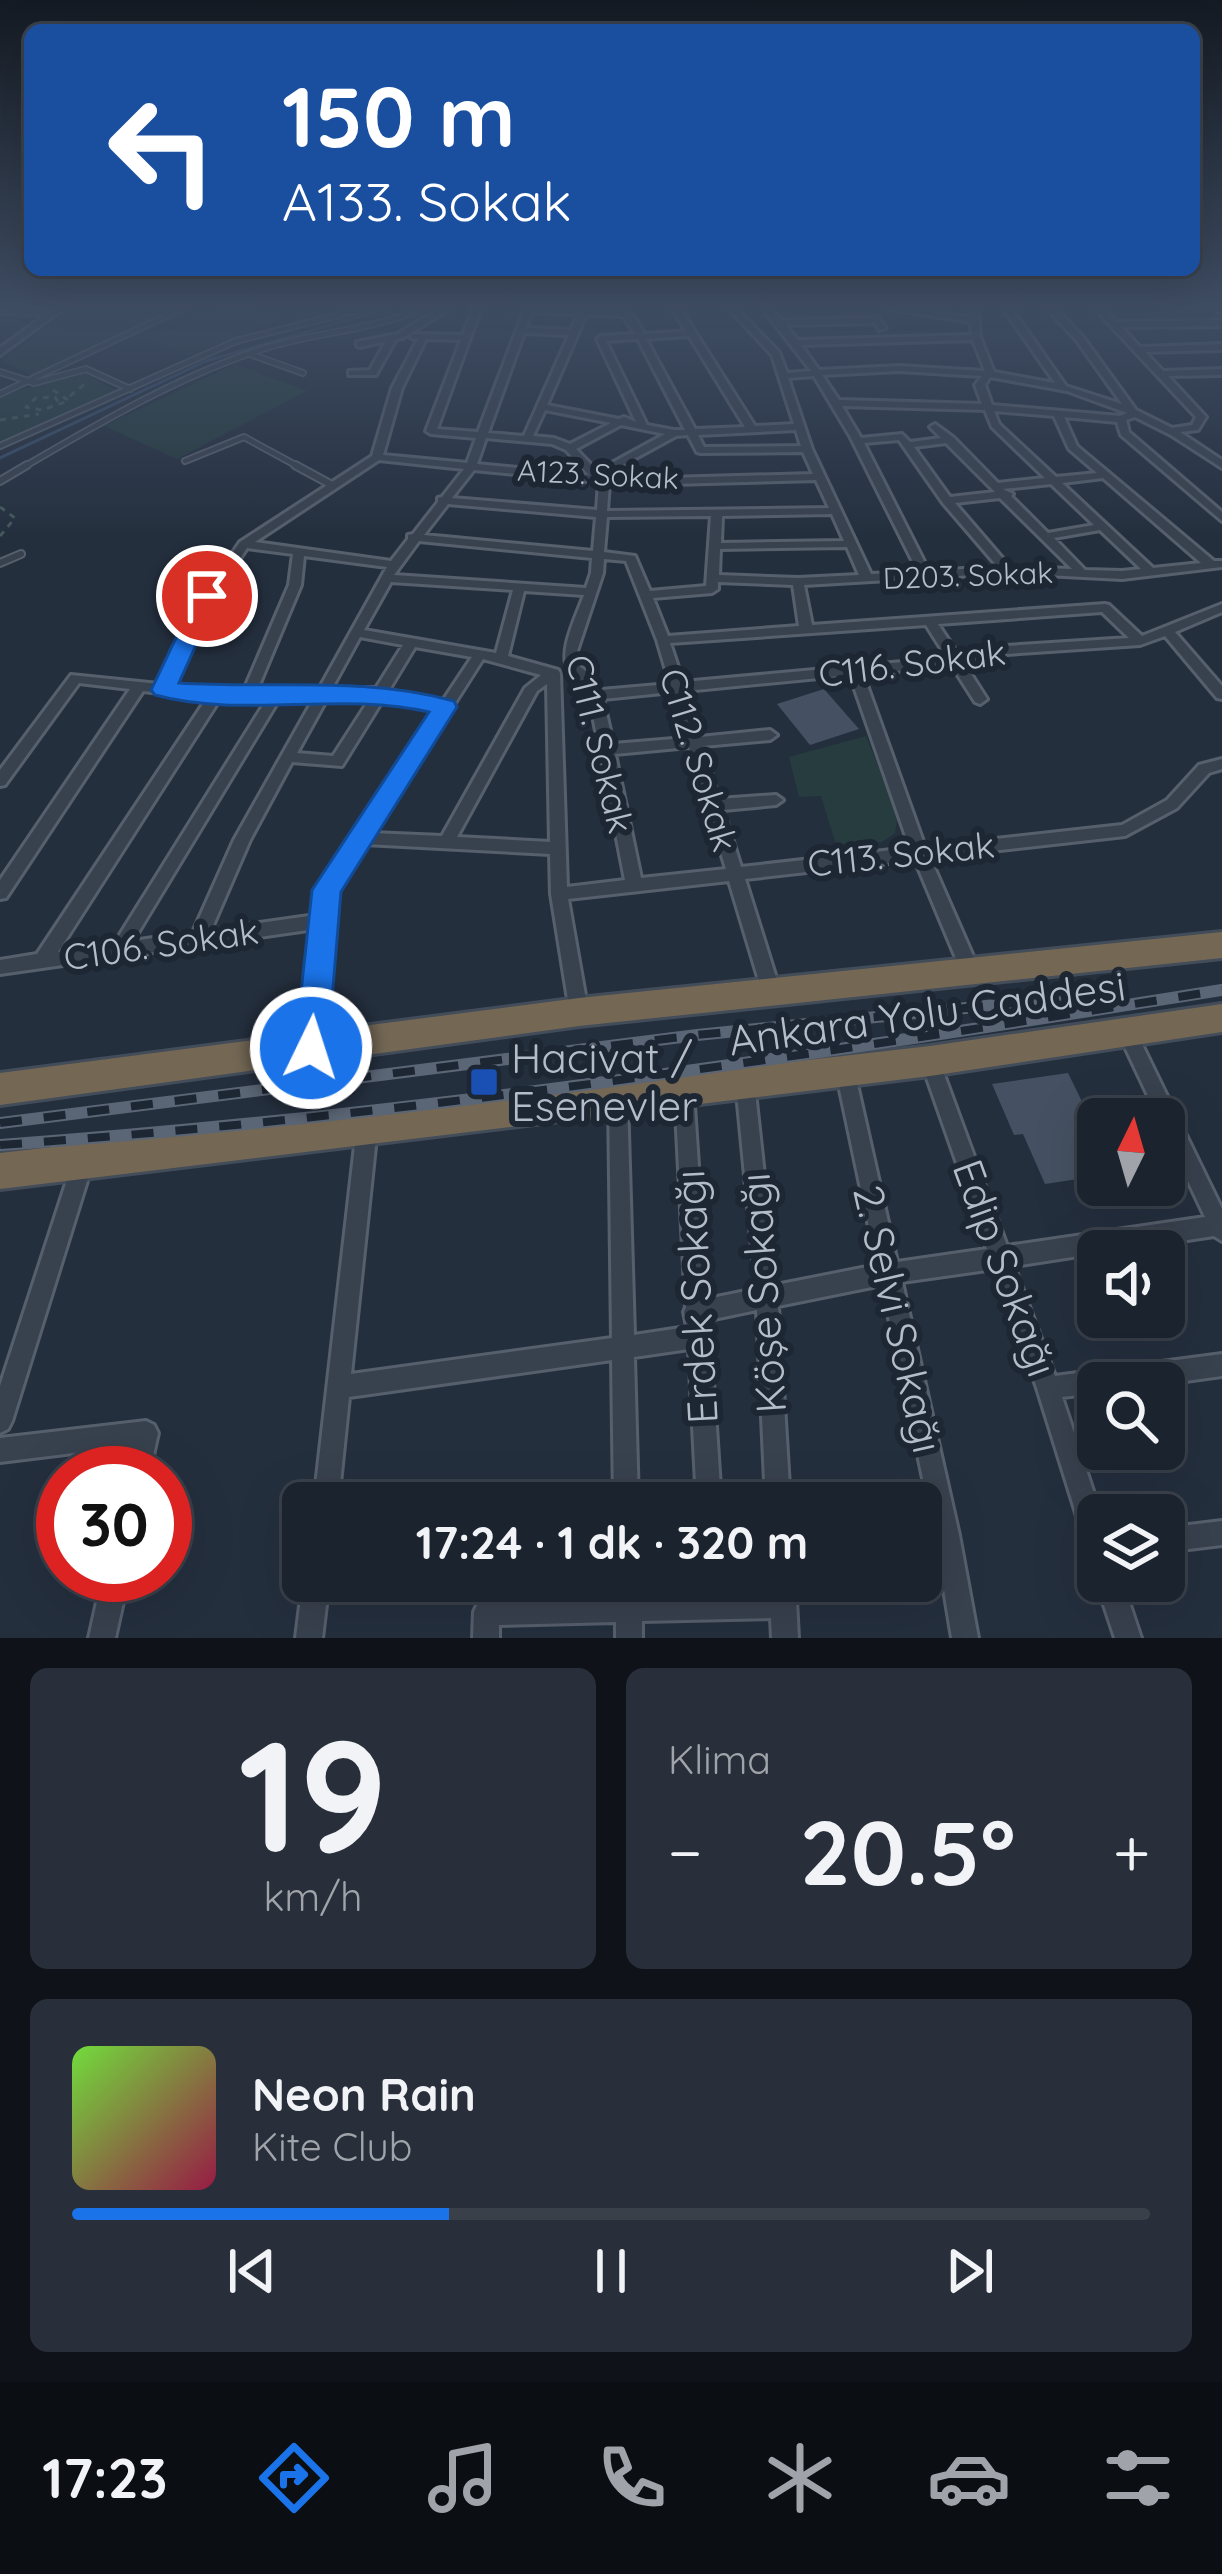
<!DOCTYPE html>
<html lang="tr">
<head>
<meta charset="utf-8">
<style>
  :root { --surface:#1b232e; --page:#282f3a; --text:#f1f3f6; --muted:#a0a4aa; --line:#39404a; --accent:#1a73e8 }
  body { margin:0; font-family:Quicksand,sans-serif; background:var(--page); color:var(--text); height:100vh; display:flex; flex-direction:column; font-size:45px; white-space:nowrap }
  * { box-sizing:border-box; margin:0 }
  p { font-size:39px; color:var(--muted) }
  .icon { flex:none; width:66px; height:66px; fill:none; stroke:currentColor; stroke-width:2; stroke-linecap:round; stroke-linejoin:round }
  .map { position:relative; height:1638px; overflow:hidden }
  .drawer { display:flex; flex-direction:column; gap:30px; padding:30px; background:#0f1319; flex:1 }
  .drawer>* { flex:none }
  .hud { position:absolute; left:24px; top:24px; width:1176px; height:252px; border-radius:18px; box-shadow:0 12px 48px #0002,0 0 0 3px var(--line); background:#1a4fa0; color:#fff; overflow:hidden }
  .needle { width:78px; rotate:5deg }
  .buttons { position:absolute; left:1077px; top:1098px; display:grid; gap:24px }
  .buttons a { display:grid; place-items:center; width:108px; height:108px; border-radius:18px; background:var(--surface); box-shadow:0 12px 48px #0002,0 0 0 3px var(--line); font-size:60px }
  .speed { position:absolute; left:36px; top:1446px; display:flex; gap:24px; font-size:60px; font-weight:700; text-align:center }
  .speed>* { display:grid; place-content:center; width:156px; height:156px; border-radius:50%; background:var(--surface); box-shadow:0 12px 48px #0002,0 0 0 3px var(--line); line-height:1 }
  .speed .limit { border:18px solid #d22; background:#fff; color:#111 }
  .pin { position:absolute; display:grid; place-items:center; width:102px; height:102px; color:#fff; margin:-51px; border:6px solid #fff; border-radius:50%; box-shadow:0 3px 12px #0007 }
  .me { position:absolute; width:132px; margin:-66px; rotate:4deg; stroke-linejoin:round; filter:drop-shadow(0 0 9px #0008) }
  .turn { display:flex; align-items:center; gap:42px; height:252px; padding:0 60px; font-size:54px }
  .turn .icon { width:156px; height:156px; stroke-width:2.5 }
  .turn b { display:block; font-size:84px; line-height:102px }
  .big { font-size:90px; font-weight:700; line-height:1.1 }
  .drawer .tile { flex:1; display:flex; flex-direction:column; justify-content:center; gap:18px; min-width:0; padding:0 42px; border-radius:18px; background:var(--page) }
  .drawer .dial { align-items:center; gap:0 }
  .dial b { font-size:156px; line-height:1 }
  .song { display:flex; align-items:center; gap:36px }
  .cover { width:144px; height:144px; border-radius:18px; background:linear-gradient(135deg,hsl(100 70% 55%),hsl(340 70% 35%)) }
  .played { height:12px; border-radius:6px; background:linear-gradient(90deg,var(--accent) 35%,var(--line) 35%) }
  .keys { display:flex; justify-content:space-around; direction:ltr }
  .heat { display:flex; justify-content:space-between; align-items:center; font-size:66px; direction:ltr }
  .drawer .tiles { flex:1; display:grid; gap:30px; grid-template-columns:1fr 1fr }
  .tile:last-child { grid-column:span 2 }
  .trip { position:absolute; left:282px; top:1482px; width:660px; height:120px; border-radius:18px; background:var(--surface); box-shadow:0 12px 48px #0002,0 0 0 3px var(--line); font-weight:700; line-height:120px; text-align:center }
  .menu { display:flex; height:192px; justify-content:space-around; align-items:center; background:#0b0e12; color:var(--muted) }
  .menu .icon { width:84px; height:84px }
  .menu .on { color:var(--accent) }
  .menu b { font-size:54px; color:var(--text) }
  .map>svg:first-child { display:block }
  .green { fill:#263c3f }
  .lines { fill:none; stroke-linecap:round; stroke-linejoin:round }
  .stream { stroke:#394c67; stroke-width:3 }
  .building { fill:#455162 }
  .lane-far1-casing { stroke:#565f6c; stroke-width:8 }
  .lane-casing { stroke:#565f6c; stroke-width:10 }
  .street-casing { stroke:#565f6c; stroke-width:6 }
  .secondary-casing { stroke:#565f6c; stroke-width:6 }
  .highway-casing { stroke:#434c59; stroke-width:6 }
  .path { stroke:#44595c; stroke-width:3; stroke-dasharray:6 6; stroke-linecap:butt }
  .lane-far1 { stroke:#38414e; stroke-width:4.5 }
  .lane { stroke:#38414e; stroke-width:6 }
  .street { fill:#38414e; fill-rule:evenodd }
  .secondary { fill:#465061; fill-rule:evenodd }
  .highway { fill:#746855; fill-rule:evenodd }
  .rail-casing { stroke:#5a6575; stroke-width:12 }
  .rail { stroke:#1d2633; stroke-width:8; stroke-dasharray:22; stroke-linecap:butt }
  .route { fill:#1a73e8; stroke:#114b97; stroke-width:3 }
  .transit-dot { fill:#1a4fb4; stroke:#1d2633; stroke-width:4.5 }
  .labels { text-anchor:middle; stroke-width:12; stroke-linejoin:round; paint-order:stroke }
  .far-street-label { font-size:30px; fill:#b4bcc9; stroke:#1d2633 }
  .street-label { font-size:36px; fill:#b4bcc9; stroke:#1d2633 }
  .near-street-label { font-size:42px; fill:#b4bcc9; stroke:#1d2633 }
  .near-poi-label { font-size:42px; fill:#b4bcc9; stroke:#1d2633; text-anchor:start }
</style>
</head>
<body>
<div class="map">
<svg width="1222" height="1638" viewBox="0 0 1222 1638">
  <rect width="100%" height="100%" fill="#242f3e"/>
  <g class="green">
    <polygon points="72,308 179,308 34,376 2,361"/>
    <polygon points="226,308 251,308 279,319 188,356 148,338"/>
    <polygon points="235,364 307,391 177,459 104,426"/>
    <polygon points="79,371 118,391 0,444 0,397"/>
    <polygon points="866,736 898,816 895,833 882,842 836,845 821,796 799,797 789,757"/>
  </g>
  <g class="lines">
    <polyline class="stream" points="0,458 206,361 389,308"/>
  </g>
  <g class="building">
    <polygon points="824,689 859,729 810,745 777,704"/>
    <polygon points="1068,1073 1093,1124 1085,1125 1098,1142 1098,1176 1045,1184 1023,1134 1014,1135 992,1084"/>
  </g>
  <g class="lines">
    <defs>
      <g id="lane-far1">
        <polyline points="250,354 303,373"/>
        <polyline points="0,372 34,383 86,369 130,389"/>
        <polyline points="0,394 183,308"/>
        <polyline points="0,446 236,341 367,308"/>
        <polyline points="185,461 244,437 301,468"/>
        <path d="M22 468C99 423 177 377 262 349 315 332 371 331 423 308"/>
      </g>
      <g id="lane">
        <polyline points="295,465 330,484"/>
        <polyline points="0,481 27,465"/>
        <polyline points="0,563 21,554"/>
      </g>
      <g id="street">
        <polygon points="55,308 64,308 0,355 0,348 45,315 0,313 0,309 51,310"/>
        <polygon points="441,308 451,308 403,338 396,339 376,375 349,375 349,371 370,370 386,341 360,347 357,346 357,342 397,334"/>
        <path d="M473 308H481L437 429 478 432 525 308 618 311 615 308H624L635 318 644 334 686 331 672 308H680L755 426 794 424 772 355 728 308H736L779 352 787 373 811 371 762 308H770L781 320 878 318 886 328 879 330 875 323 785 325 798 340 972 335 971 322 882 308H904L970 317V308H978L980 337 994 372 1055 383 1005 311 1009 309H1012L1066 386 1122 404 1077 341 1046 308H1055L1083 337 1136 410 1172 428 1192 425 1196 417 1094 308H1102L1116 322 1222 320V326L1121 327 1140 347 1222 344V350L1145 352 1163 371 1222 369V375L1168 376 1206 417 1198 430 1180 432 1222 460V468L1171 435 1135 417 1126 420 1129 432 1222 512V521L1121 435 1117 422 1064 417 1077 446 1214 561H1222V567L1122 579 1007 573 804 585 812 625 1105 604 1109 605 1142 636 1222 604V612L1175 632 1222 686V699L1217 698 1165 636 1140 645 991 655 964 663 987 699 980 704 975 702 952 666 863 674 925 847 1122 825 1167 800 1199 765 1222 759V769L1209 773 1177 808 1125 836 930 858 979 970 976 975 970 977 964 975 961 970 915 860 745 879 781 994 778 999 772 1002 766 999 763 994 729 881 568 899 588 1012 585 1018 579 1020 573 1018 570 1012 551 894 550 854 365 844 335 891 320 1048 317 1054 311 1056 305 1054 302 1048 315 929 0 974V960L37 954 207 698 143 691 6 898 0 899V880L130 689 79 683 5 785 0 786V770L71 675 159 684 188 618 240 542 372 456 392 388 418 339 411 338V334L463 335ZM532 312 578 314 571 330 526 328ZM586 315 623 316 635 334 601 336 597 339 636 422 624 417 619 419 547 405ZM524 333 569 335 524 436 488 433ZM689 336 745 427 695 429 646 339ZM426 339 461 340 426 431 431 434 476 438 467 463 383 455 402 388ZM638 339 685 430H674L647 425 606 341ZM973 340 985 371 899 366 819 370 801 345ZM899 371 982 376 975 385 982 404 839 400 822 375ZM814 376 850 436 918 572 871 574 812 449 788 378ZM990 377 1067 391 1127 413 1120 416 992 405 985 385ZM842 406 985 410 992 427 1045 478 998 483 954 438 935 424 930 427 941 438 910 442 902 434 861 438ZM545 410 611 423 570 444 554 438 533 436ZM994 411 1054 416 1069 449 1097 473 1056 477 999 424ZM621 425 665 434 601 469 600 474 576 449ZM796 430 801 446 704 447 698 435ZM688 435 697 452 701 453 803 452 813 474 633 479 610 477V472L676 436ZM486 438 552 444 566 450 589 475 477 464ZM899 440 943 503 998 567 929 571 864 443ZM946 443 995 492 950 497 914 447ZM379 460 464 469 442 497 438 498V502L413 534 408 535V539L391 561 255 542ZM474 470 599 482 597 510 452 498ZM1103 478 1201 563 1153 568 1062 483ZM816 480 829 508 607 511 609 483 633 485ZM1051 484 1094 525 1048 533 1011 496 1013 494 1003 489ZM1000 498 1072 569 1010 567 955 503ZM448 504 596 517 593 551 424 535ZM832 514 844 541 721 543 722 516ZM711 516 706 586 650 591 635 556 604 552 607 517ZM1100 530 1141 569 1122 571 1085 570 1054 538ZM419 541 592 558 591 573 586 588 394 575ZM847 547 859 575 798 578 719 575 720 549ZM247 548 293 554 289 585 244 690 216 691 172 685 200 618ZM304 556 387 567 319 689 257 690 301 585ZM604 559 626 561 657 640 670 684 601 690 595 678 579 666 576 654 603 573ZM391 582 513 590 496 653 364 630ZM718 582 793 585 799 626 668 636 653 598 712 593 718 589ZM524 591 584 595C577 615 556 655 570 672 578 682 584 683 589 695L625 880 567 887 560 673 558 670 508 656ZM1102 612 1129 638 991 647 959 656 938 624ZM926 625 947 658 683 682 670 643ZM360 637 403 645 376 688H332ZM415 647 472 657 442 702 389 690ZM483 659 541 675 525 688 442 836 372 833ZM850 675 910 848 741 867 723 810 776 805 783 800 776 795 719 799 703 746 770 740 777 735 770 730 700 737 685 691ZM547 684 550 842 457 837 537 691ZM672 692 686 738 613 744 603 699ZM328 697H371L333 756 297 753ZM280 698H314L234 840 193 932 133 941ZM384 698 437 710 321 885 316 915 211 930 250 840 292 762 342 766ZM220 699H267L114 944 58 952ZM689 747 726 869 641 878 615 754Z"/>
        <polygon points="1127,1024 1133,1026 1222,1209 1222,1241 1214,1236 1115,1251 1098,1251 1098,1253 1014,1266 1055,1376 1222,1354 1222,1376 1164,1384 1098,1383 1098,1393 1062,1397 1101,1515 1098,1515 1098,1557 1089,1554 1086,1545 1037,1388 994,1269 902,1282 959,1535 978,1638 952,1638 935,1535 882,1285 778,1306 790,1503 766,1503 757,1310 709,1320 721,1503 697,1503 689,1349 634,1357 638,1503 614,1503 612,1360 349,1397 338,1503 314,1503 357,1128 360,1121 367,1119 374,1121 377,1128 351,1374 612,1338 609,1098 611,1092 618,1089 625,1092 627,1098 634,1335 687,1327 684,1312 686,1307 675,1091 677,1085 684,1082 691,1085 693,1091 707,1299 756,1289 736,1083 738,1077 745,1074 752,1077 754,1083 776,1285 877,1265 836,1071 839,1065 845,1063 851,1065 854,1071 897,1262 987,1249 921,1061 924,1055 930,1053 936,1055 939,1061 1007,1246 1205,1217 1164,1130 1164,1119 1159,1119 1118,1032 1121,1026"/>
        <polygon points="82,1155 89,1158 92,1165 12,1421 8,1429 0,1433 0,1386 72,1165 75,1158"/>
        <polygon points="146,1421 154,1425 158,1433 149,1473 125,1473 131,1446 0,1462 0,1438"/>
        <polygon points="1222,1521 1222,1545 1164,1552 1164,1528"/>
        <polygon points="103,1575 129,1575 115,1638 89,1638"/>
        <polygon points="1098,1577 1098,1581 1122,1581 1141,1638 1115,1638 1096,1581"/>
        <polygon points="303,1581 329,1581 322,1638 296,1638"/>
        <polygon points="615,1581 641,1581 641,1596 703,1594 702,1581 728,1581 729,1594 770,1593 769,1581 795,1581 798,1638 772,1638 771,1618 642,1621 642,1638 616,1638 616,1622 499,1625 499,1638 473,1638 474,1612 478,1603 487,1599 616,1596"/>
      </g>
      <polygon id="secondary" points="1213,308 1222,308 1222,314"/>
      <g id="highway">
        <polygon points="1222,932 1222,958 579,1026 0,1105 0,1073 579,998"/>
        <polygon points="1222,1004 1222,1032 930,1076 0,1189 0,1153 930,1046"/>
      </g>
    </defs>
    <use href="#lane-far1" class="lane-far1-casing"/>
    <use href="#lane" class="lane-casing"/>
    <use href="#street" class="street-casing"/>
    <use href="#secondary" class="secondary-casing"/>
    <use href="#highway" class="highway-casing"/>
    <g class="path">
      <polyline points="53,390 68,400"/>
      <polyline points="70,396 86,383"/>
      <polyline points="58,402 55,397 36,398 26,407 42,410 68,401"/>
      <polyline points="0,420 39,414"/>
      <polyline points="0,507 15,518 0,536"/>
    </g>
    <use href="#lane-far1" class="lane-far1"/>
    <use href="#lane" class="lane"/>
    <use href="#street" class="street"/>
    <use href="#secondary" class="secondary"/>
    <use href="#highway" class="highway"/>
    <defs>
      <g id="rail">
        <polyline points="0,1123 697,1035 1055,999"/>
        <path d="M0 1145C410 1116 816 1055 1222 990"/>
      </g>
    </defs>
    <use href="#rail" class="rail-casing"/>
    <use href="#rail" class="rail"/>
  </g>
  <linearGradient id="sky" x2="0" y2="1"><stop stop-color="#141a22"/><stop offset="0.57" stop-color="#3f4d63"/><stop offset="1" stop-color="#3f4d63" stop-opacity="0"/></linearGradient>
  <rect width="1222" height="537" fill="url(#sky)"/>
  <path class="route" d="M207 589 218 596 179 683C272 689 364 676 454 701L457 707 341 892 328 1048 323 1058 311 1063 300 1058 295 1048 312 890 429 712C340 691 244 719 155 695L151 690 196 596Z"/>
  <rect class="transit-dot" x="469" y="1067" width="30" height="30" rx="6"/>
  <g class="labels">
    <g class="far-street-label">
      <text transform="translate(598 475) rotate(3)" y="10">A123. Sokak</text>
      <text transform="translate(968 576) rotate(-2)" y="10">D203. Sokak</text>
    </g>
    <g class="street-label">
      <text transform="translate(912 663) rotate(-7)" y="13">C116. Sokak</text>
      <text transform="translate(600 744) rotate(76)" y="13">C111. Sokak</text>
      <text transform="translate(699 760) rotate(73)" y="13">C112. Sokak</text>
      <text transform="translate(901 854) rotate(-6)" y="13">C113. Sokak</text>
      <text transform="translate(161 944) rotate(-8)" y="13">C106. Sokak</text>
    </g>
    <g class="near-street-label">
      <text transform="translate(927 1013) rotate(-8)" y="15">Ankara Yolu Caddesi</text>
      <text transform="translate(1005 1268) rotate(70)" y="15">Edip Sokağı</text>
      <text transform="translate(763 1293) rotate(-94)" y="15">Köşe Sokağı</text>
      <text transform="translate(696 1297) rotate(-93)" y="15">Erdek Sokağı</text>
      <text transform="translate(898 1319) rotate(77)" y="15">2. Selvi Sokağı</text>
    </g>
    <g class="near-poi-label">
      <text x="511" y="1073">Hacivat /<tspan x="511" dy="48">Esenevler</tspan></text>
    </g>
  </g>
</svg>
<div class="buttons">
<a><svg class="needle" viewBox="-14 -14 28 28"><path d="M0-13l5 13h-10z" fill="#e53935"/><path d="M0 13l5-13h-10z" fill="#a0a4aa"/></svg></a>
<a><svg class="icon" aria-label="sound" viewBox="0 0 24 24"><path d="M4 9h4l5-4v14l-5-4H4zM17 9q2 3 0 6"/></svg></a>
<a><svg class="icon" aria-label="search" viewBox="0 0 24 24"><circle cx="10" cy="10" r="6"/><path d="M15 15l6 6"/></svg></a>
<a><svg class="icon" aria-label="layers" viewBox="0 0 24 24"><path d="M12 4l9 5-9 5-9-5zM3 14l9 5 9-5"/></svg></a>
</div>
<div class="speed"><div class="limit">30</div></div>
<div class="pin" style="left:207px;top:596px;background:#d93025"><svg class="icon" aria-label="arrive" viewBox="0 0 24 24"><path d="M6 21V4h12l-3 4 3 4H6"/></svg></div>
<svg class="me" style="left:311px;top:1048px" viewBox="-20 -20 40 40"><circle r="17" fill="#1a73e8" stroke="#fff" stroke-width="3"/><path d="M0-11L8 9 0 5-8 9z" fill="#fff"/></svg>
<div class="trip">17:24 · 1 dk · 320 m</div>
<div class="hud">
<div class="turn"><svg class="icon" aria-label="left" viewBox="0 0 24 24"><path d="M17 20v-9H6M10 6l-5 5 5 5"/></svg><div><b>150 m</b>A133. Sokak</div></div>
</div>
</div>
<section class="drawer">
<div class="tiles">
<div class="tile dial"><b>19</b><p>km/h</p></div>
<div class="tile"><p>Klima</p>
<div class="heat"><a>−</a><b class="big">20.5°</b><a>+</a></div>
</div>
<div class="tile">
<div class="song"><i class="cover"></i><div><b>Neon Rain</b><p>Kite Club</p></div></div>
<div class="played"></div>
<div class="keys"><svg class="icon" aria-label="previous" viewBox="0 0 24 24"><path d="M18 5L8 12l10 7zM5 5v14"/></svg><svg class="icon" aria-label="pause" viewBox="0 0 24 24"><path d="M8 5v14M16 5v14"/></svg><svg class="icon" aria-label="next" viewBox="0 0 24 24"><path d="M6 5l10 7-10 7zM19 5v14"/></svg></div>
</div>
</div>
</section>
<nav class="menu">
<b>17:23</b>
<svg class="icon on" aria-label="directions" viewBox="0 0 24 24"><path d="M12 3l9 9-9 9-9-9zM9 14v-3h6M13 9l2 2-2 2"/></svg>
<svg class="icon" aria-label="music" viewBox="0 0 24 24"><path d="M9 18V5l10-2v13"/><circle cx="6" cy="18" r="3"/><circle cx="16" cy="16" r="3"/></svg>
<svg class="icon" aria-label="phone" viewBox="0 0 24 24"><path d="M5 4h4l2 5-3 2q2 4 5 5l2-3 5 2v4C11 20 4 13 5 4z"/></svg>
<svg class="icon" aria-label="climate" viewBox="0 0 24 24"><path d="M12 3v18M4 7l16 10M4 17L20 7"/></svg>
<svg class="icon" aria-label="car" viewBox="0 0 24 24"><path d="M5 17H2v-5l4-1 3-4h7l3 4 3 1v5h-3M9 17h6M6 11h13"/><circle cx="7" cy="17" r="2"/><circle cx="17" cy="17" r="2"/></svg>
<svg class="icon" aria-label="filters" viewBox="0 0 24 24"><path d="M4 7h16M4 17h16"/><circle cx="9" cy="7" r="2"/><circle cx="15" cy="17" r="2"/></svg>
</nav>
</body>
</html>
